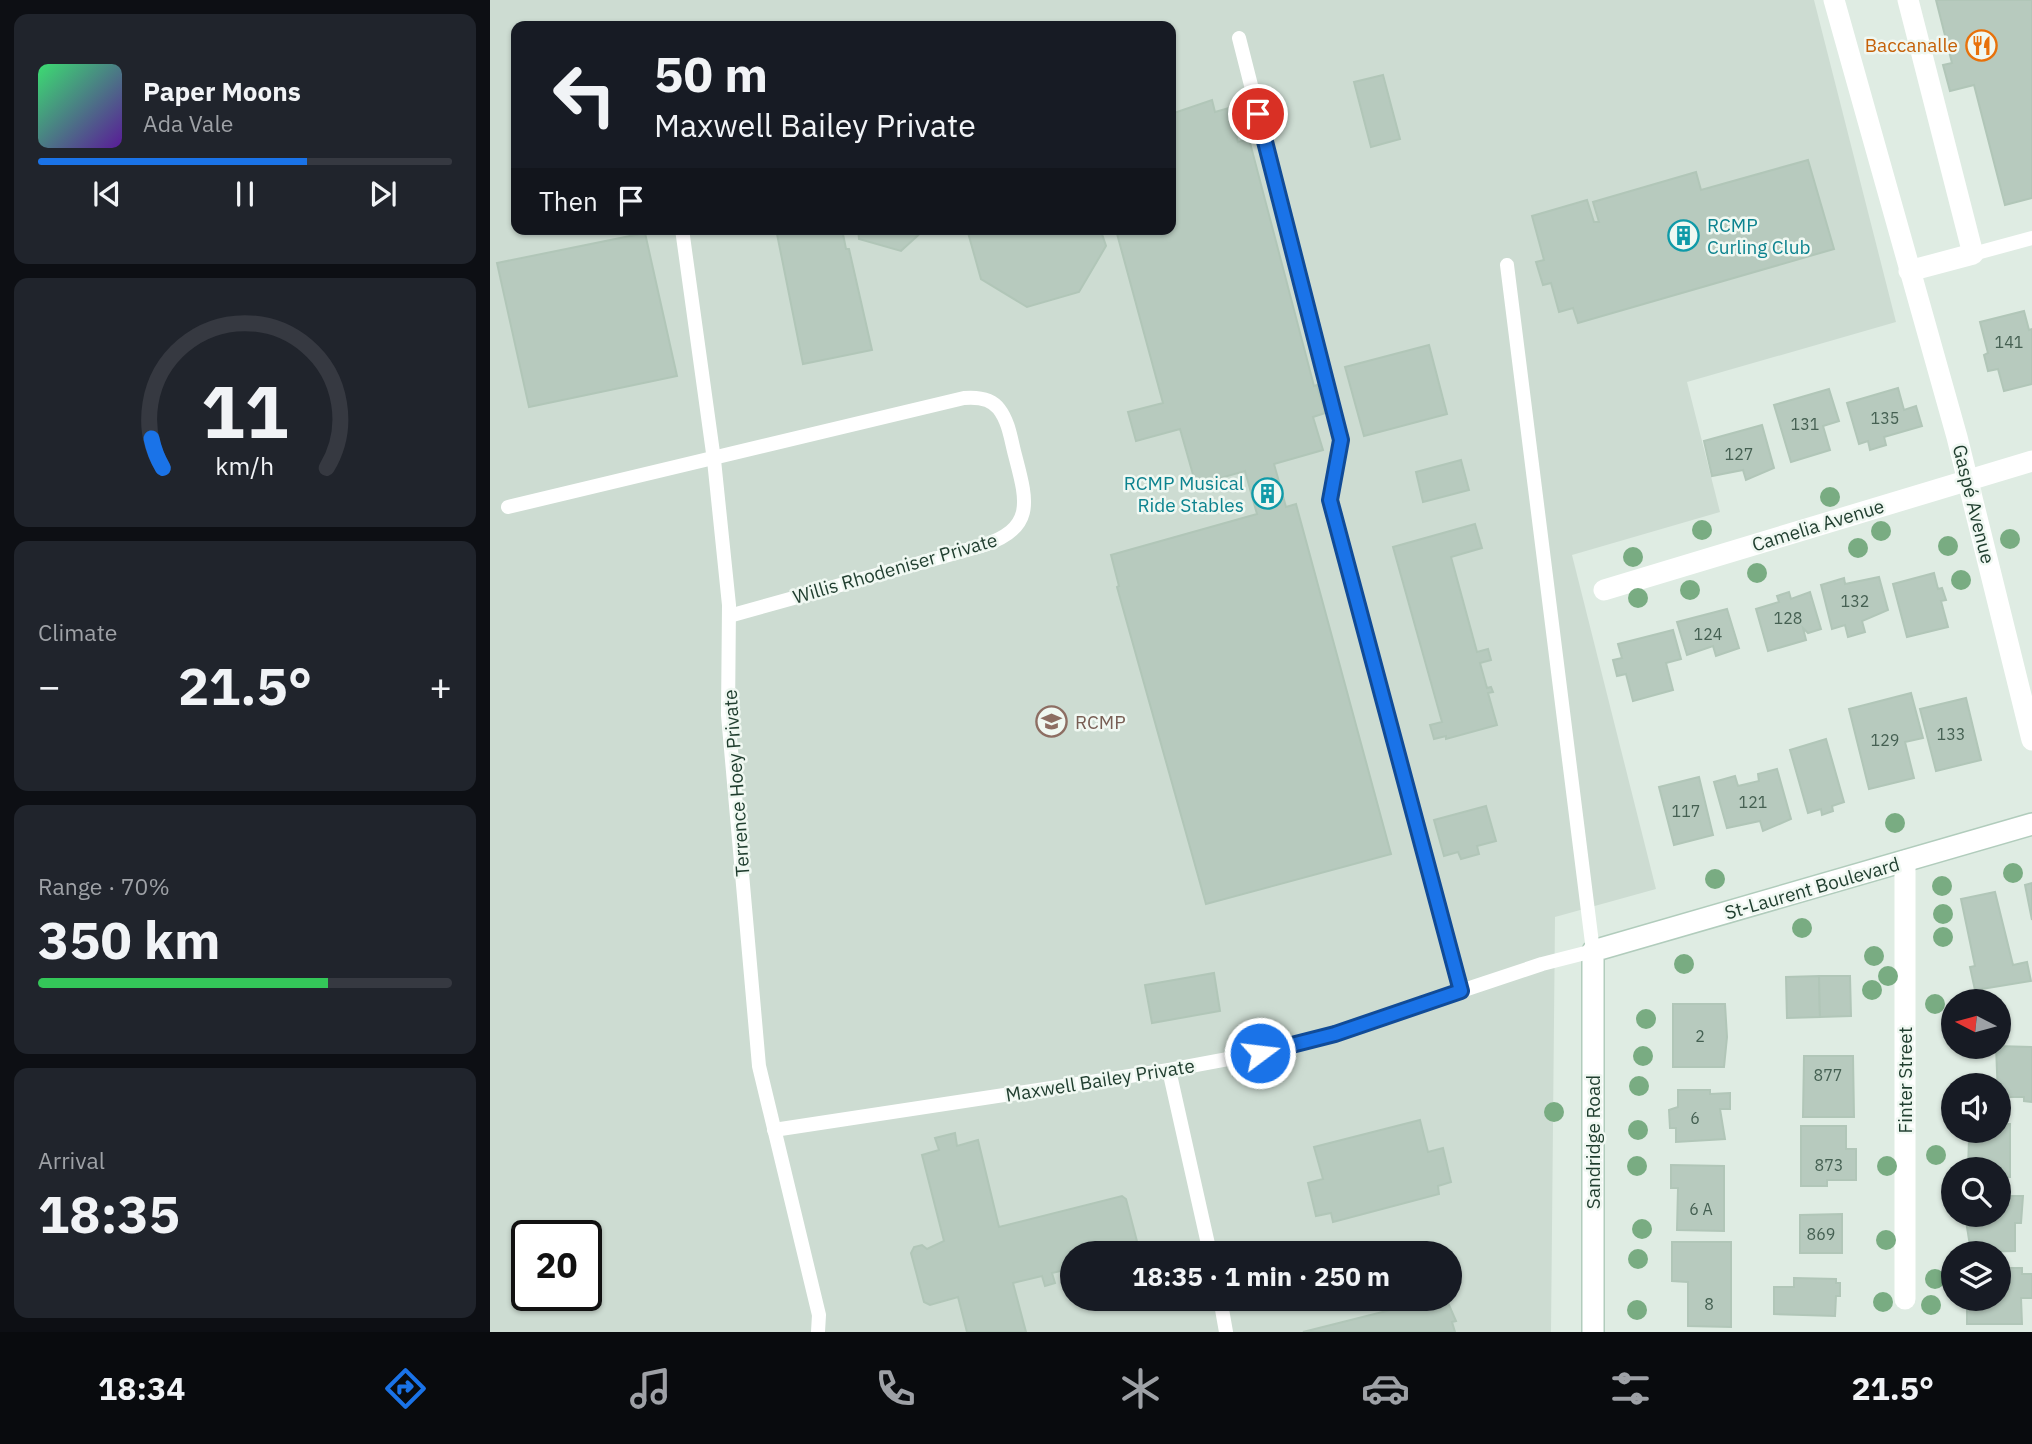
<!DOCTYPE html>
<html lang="en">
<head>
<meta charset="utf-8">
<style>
  :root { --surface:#171b24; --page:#20242c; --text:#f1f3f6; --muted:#9ea1a6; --line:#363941; --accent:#1a73e8 }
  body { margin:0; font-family:"IBM Plex Sans",sans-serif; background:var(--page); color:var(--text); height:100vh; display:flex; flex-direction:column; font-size:26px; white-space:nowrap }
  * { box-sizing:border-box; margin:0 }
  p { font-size:23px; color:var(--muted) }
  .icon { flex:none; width:38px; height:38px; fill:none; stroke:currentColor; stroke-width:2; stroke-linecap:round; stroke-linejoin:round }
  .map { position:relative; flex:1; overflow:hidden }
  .details { display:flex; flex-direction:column; gap:14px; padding:14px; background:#0d0f14; width:490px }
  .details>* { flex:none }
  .top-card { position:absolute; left:21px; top:21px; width:665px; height:214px; border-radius:14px; box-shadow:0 2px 5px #0004; background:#171b24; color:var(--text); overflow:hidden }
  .needle { width:46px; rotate:276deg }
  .buttons { position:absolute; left:1451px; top:989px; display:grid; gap:14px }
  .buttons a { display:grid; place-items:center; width:70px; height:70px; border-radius:50%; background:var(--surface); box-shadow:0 2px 5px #0004; font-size:35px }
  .speed { position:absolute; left:21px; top:1220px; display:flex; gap:14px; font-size:35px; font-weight:700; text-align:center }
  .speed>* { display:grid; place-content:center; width:91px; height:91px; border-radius:50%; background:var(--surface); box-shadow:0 2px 5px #0004; line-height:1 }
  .speed .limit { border:4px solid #111; border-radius:10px; background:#fff; color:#111 }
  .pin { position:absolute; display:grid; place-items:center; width:60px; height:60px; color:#fff; margin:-30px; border:4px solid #fff; border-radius:50%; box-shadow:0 2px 7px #0007 }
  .me { position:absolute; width:77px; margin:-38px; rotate:75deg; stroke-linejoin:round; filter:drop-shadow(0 0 5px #0008) }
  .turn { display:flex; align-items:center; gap:24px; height:147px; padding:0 28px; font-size:32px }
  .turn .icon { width:91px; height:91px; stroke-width:2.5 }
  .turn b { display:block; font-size:49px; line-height:60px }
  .then { display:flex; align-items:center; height:66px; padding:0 28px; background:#0003; gap:14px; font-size:26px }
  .big { font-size:52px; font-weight:700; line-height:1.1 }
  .details .tile { flex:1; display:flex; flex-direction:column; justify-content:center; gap:10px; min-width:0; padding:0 24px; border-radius:14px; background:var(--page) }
  .details .dial { align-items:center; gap:0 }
  .dial svg { height:182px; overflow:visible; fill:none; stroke:var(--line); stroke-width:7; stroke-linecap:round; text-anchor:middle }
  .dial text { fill:var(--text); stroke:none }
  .song { display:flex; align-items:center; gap:21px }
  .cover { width:84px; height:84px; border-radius:10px; background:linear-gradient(135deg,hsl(140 70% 55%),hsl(270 70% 35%)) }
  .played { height:7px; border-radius:4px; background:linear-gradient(90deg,var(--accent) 65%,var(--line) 65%) }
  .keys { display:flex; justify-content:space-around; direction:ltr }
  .heat { display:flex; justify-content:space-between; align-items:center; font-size:38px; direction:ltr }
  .charge { height:10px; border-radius:5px; background:linear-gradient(90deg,#34c759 70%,var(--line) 0) }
  .trip { position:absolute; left:570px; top:1241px; width:402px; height:70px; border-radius:35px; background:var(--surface); box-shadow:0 2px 5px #0004; font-weight:700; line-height:70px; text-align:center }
  .tab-bar { display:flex; height:112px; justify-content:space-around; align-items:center; background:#090b0e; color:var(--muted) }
  .tab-bar .icon { width:49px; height:49px }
  .tab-bar .active { color:var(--accent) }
  .tab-bar b { font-size:32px; color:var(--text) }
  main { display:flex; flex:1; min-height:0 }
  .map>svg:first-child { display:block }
  .built { fill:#cddcd2; fill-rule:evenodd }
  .building { fill:#b7cabe; stroke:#b1c6b8; stroke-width:2 }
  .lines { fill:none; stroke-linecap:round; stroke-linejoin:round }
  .secondary-casing { stroke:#b1ccbc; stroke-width:24 }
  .lane { stroke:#fff; stroke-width:14 }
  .street { stroke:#fff; stroke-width:21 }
  .secondary { stroke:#fff; stroke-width:21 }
  .tree { fill:#79ac82 }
  .route-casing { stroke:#114b97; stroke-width:18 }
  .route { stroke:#1a73e8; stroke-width:12 }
  .labels { text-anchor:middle; stroke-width:5; stroke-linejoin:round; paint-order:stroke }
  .number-label { font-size:16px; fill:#456052 }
  .food-label { font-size:19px; fill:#c56008; stroke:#f0f8f2; text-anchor:end }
  .culture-label { font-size:19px; fill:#0d838f; stroke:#f0f8f2; text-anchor:start }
  .street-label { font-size:19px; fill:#1f3d2e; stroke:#f0f8f2 }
  .education-label { font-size:19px; fill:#785e54; stroke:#f0f8f2; text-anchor:start }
</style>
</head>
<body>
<main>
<section class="details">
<div class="tile">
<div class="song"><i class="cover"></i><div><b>Paper Moons</b><p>Ada Vale</p></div></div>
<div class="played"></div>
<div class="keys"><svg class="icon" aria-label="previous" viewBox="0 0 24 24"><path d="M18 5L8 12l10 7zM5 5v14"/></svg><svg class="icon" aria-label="pause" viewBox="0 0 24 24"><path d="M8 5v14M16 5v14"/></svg><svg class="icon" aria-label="next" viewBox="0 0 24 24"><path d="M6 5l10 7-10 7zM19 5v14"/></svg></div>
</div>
<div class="tile dial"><svg viewBox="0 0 100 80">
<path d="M14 69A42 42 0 1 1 86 69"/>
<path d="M14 69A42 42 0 0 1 9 56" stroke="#1a73e8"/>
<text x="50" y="56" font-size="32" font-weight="700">11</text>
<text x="50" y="72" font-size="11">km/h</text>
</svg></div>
<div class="tile"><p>Climate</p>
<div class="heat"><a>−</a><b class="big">21.5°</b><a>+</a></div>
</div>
<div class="tile"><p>Range · 70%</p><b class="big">350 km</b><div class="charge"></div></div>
<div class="tile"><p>Arrival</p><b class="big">18:35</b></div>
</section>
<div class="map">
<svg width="1542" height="1332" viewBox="0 0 1542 1332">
  <rect width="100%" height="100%" fill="#dfece3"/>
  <path class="built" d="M0 0H1324L1406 322 1197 382 1230 512 1082 555 1166 889 1065 917 1061 1332H0ZM26 26H681V229H26ZM37 1236H96V1295H37ZM583 1253H961V1298H583Z"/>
  <g class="building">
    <polygon points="1446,0 1542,0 1542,198 1515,205 1484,85 1460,91 1453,65 1462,63"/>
    <polygon points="893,75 910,139 881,147 864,82"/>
    <polygon points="722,100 725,112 739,108 748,142 759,139 824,386 827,385 835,413 823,417 833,450 784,464 796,507 806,504 901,854 716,904 627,587 629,586 621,555 767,514 755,471 706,485 690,429 646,441 638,412 673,403 626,230 612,234 616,246 589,292 537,307 491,279 477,229 681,229 681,114"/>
    <polygon points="1318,160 1344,249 1088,323 1083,308 1069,312 1061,283 1053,285 1046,262 1054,260 1042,216 1097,200 1104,222 1109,222 1103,202 1206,172 1211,190"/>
    <polygon points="286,229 352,229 356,249 359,249 382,350 313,364"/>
    <polygon points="368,229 435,229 411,251 369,239"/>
    <polygon points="155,233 187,376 39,407 7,263"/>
    <polygon points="1534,311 1539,330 1542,329 1542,384 1514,391 1508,369 1498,371 1494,355 1498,353 1490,322"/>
    <polygon points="939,345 957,414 874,436 855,367"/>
    <polygon points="1408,388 1414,410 1426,406 1432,426 1394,437 1396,445 1380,450 1378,441 1369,444 1357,403"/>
    <polygon points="1339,389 1349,421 1333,426 1340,450 1301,462 1284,405"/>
    <polygon points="1272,425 1284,468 1256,480 1253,470 1222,476 1214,441"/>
    <polygon points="971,460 979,490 933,502 926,472"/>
    <polygon points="985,524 992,548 961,557 987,652 998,649 1001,660 990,663 997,688 1001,687 1003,692 998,693 1007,725 956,739 956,736 944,739 940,725 952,722 903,547"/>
    <polygon points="1444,573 1448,589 1452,588 1456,600 1451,601 1458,627 1417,637 1403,584"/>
    <polygon points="1389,577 1398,610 1372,621 1375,632 1358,637 1355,625 1342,629 1331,585 1354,578 1355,584"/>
    <polygon points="1299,592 1301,599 1320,592 1331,629 1318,633 1313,628 1316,640 1278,651 1266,609 1289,602 1287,596"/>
    <polygon points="1237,609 1249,648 1226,656 1223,646 1197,655 1187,622"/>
    <polygon points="1183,630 1191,659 1176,663 1183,690 1143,701 1136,674 1127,676 1123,660 1132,658 1128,644"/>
    <polygon points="1421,693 1433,738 1415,742 1424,778 1379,789 1359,709"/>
    <polygon points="1476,698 1491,760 1446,771 1430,709"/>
    <polygon points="1336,739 1354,802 1342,806 1343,811 1332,815 1331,809 1318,813 1300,750"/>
    <polygon points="1287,769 1301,819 1273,831 1270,821 1237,828 1224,782 1245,776 1248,786 1269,781 1268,774"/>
    <polygon points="1209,777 1223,835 1184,845 1169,787"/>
    <polygon points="996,806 1006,841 987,846 989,854 971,859 968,852 954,856 944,820"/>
    <polygon points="1542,883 1542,920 1535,885"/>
    <polygon points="1505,892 1523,965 1537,962 1541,981 1485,990 1480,967 1485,966 1471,899"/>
    <polygon points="724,973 730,1011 662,1023 655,985"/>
    <polygon points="1329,976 1330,1017 1297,1018 1296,977"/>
    <polygon points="1329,976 1360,976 1361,1016 1330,1017"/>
    <polygon points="1183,1004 1235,1004 1237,1037 1234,1067 1183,1067"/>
    <polygon points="1506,1046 1542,1047 1542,1102 1534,1101 1534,1097 1508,1097"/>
    <polygon points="1314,1056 1363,1056 1364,1117 1313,1117"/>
    <polygon points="1188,1090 1220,1090 1220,1094 1240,1093 1240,1109 1230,1109 1235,1139 1186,1142 1186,1128 1180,1128 1179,1110 1188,1107"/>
    <polygon points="930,1120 938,1152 953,1148 961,1182 948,1186 949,1194 843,1222 841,1213 826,1216 818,1183 833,1179 824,1147"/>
    <polygon points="1508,1124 1520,1124 1520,1177 1508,1177 1508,1169 1478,1169 1479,1138 1488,1138 1488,1130 1508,1130"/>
    <polygon points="1311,1126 1356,1126 1356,1149 1366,1149 1366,1180 1337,1180 1337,1186 1311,1186"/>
    <polygon points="465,1133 467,1146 488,1140 509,1227 632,1196 636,1199 649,1249 644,1253 583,1253 583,1268 562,1273 565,1283 555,1286 552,1276 523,1283 536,1332 477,1332 468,1297 440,1305 434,1302 421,1253 424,1247 432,1245 437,1249 454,1241 432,1155 449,1150 445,1138"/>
    <polygon points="1181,1165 1234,1166 1234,1231 1187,1230 1188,1188 1181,1188"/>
    <polygon points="1508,1196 1533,1196 1531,1223 1525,1223 1525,1251 1481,1252 1476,1221 1485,1221 1485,1214 1508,1214"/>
    <polygon points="1352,1214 1352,1253 1310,1253 1310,1215"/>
    <polygon points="1182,1242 1241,1242 1241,1327 1198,1326 1198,1282 1182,1281"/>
    <polygon points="1508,1268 1532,1268 1532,1274 1542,1274 1542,1298 1531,1298 1532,1324 1477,1324 1477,1304 1470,1304 1470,1298 1508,1298"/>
    <polygon points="1304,1278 1346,1279 1346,1283 1350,1283 1350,1296 1346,1296 1345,1316 1284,1314 1284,1287 1304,1287"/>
    <polygon points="948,1298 956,1298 966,1321 962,1322 965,1332 813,1332"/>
  </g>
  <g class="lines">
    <defs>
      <polyline id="secondary" points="1103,1332 1103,951 1542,824"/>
    </defs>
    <use href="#secondary" class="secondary-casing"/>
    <g class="lane">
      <polyline points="192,229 224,460 239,605 238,715 269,1066 329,1315 328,1332"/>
      <polyline points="1483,254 1542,238"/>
      <path d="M18 507 474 398C486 397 501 398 509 409 519 422 521 440 525 455 537 501 546 529 491 546L239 616"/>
      <polyline points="971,991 1052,964 1103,951 1017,265"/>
      <polyline points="679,1070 720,1253"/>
      <polyline points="284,1130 679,1070 770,1053 845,1034 971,991 840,500 851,440 749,38"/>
      <polyline points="730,1298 736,1332"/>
    </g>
    <g class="street">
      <polyline points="1344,0 1467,437 1542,740"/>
      <polyline points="1418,0 1483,254 1419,271"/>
      <polyline points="1114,590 1542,461"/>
      <polyline points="1415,861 1415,1299"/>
    </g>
    <use href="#secondary" class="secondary"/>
  </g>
  <g class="tree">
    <circle cx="1340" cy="497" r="10"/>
    <circle cx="1212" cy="530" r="10"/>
    <circle cx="1391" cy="531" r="10"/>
    <circle cx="1520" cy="539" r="10"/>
    <circle cx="1458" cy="546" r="10"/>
    <circle cx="1368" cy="548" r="10"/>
    <circle cx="1143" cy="557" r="10"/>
    <circle cx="1267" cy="573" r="10"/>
    <circle cx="1471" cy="580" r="10"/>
    <circle cx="1200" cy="590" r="10"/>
    <circle cx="1148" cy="598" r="10"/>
    <circle cx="1405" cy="823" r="10"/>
    <circle cx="1523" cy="873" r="10"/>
    <circle cx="1225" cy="879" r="10"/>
    <circle cx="1452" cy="886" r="10"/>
    <circle cx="1453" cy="914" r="10"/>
    <circle cx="1312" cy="928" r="10"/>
    <circle cx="1453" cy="937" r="10"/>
    <circle cx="1384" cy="956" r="10"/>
    <circle cx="1194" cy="964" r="10"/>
    <circle cx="1398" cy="976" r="10"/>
    <circle cx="1382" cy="990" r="10"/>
    <circle cx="1445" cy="1004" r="10"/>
    <circle cx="1156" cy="1019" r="10"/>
    <circle cx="1153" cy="1056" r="10"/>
    <circle cx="1149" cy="1086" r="10"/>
    <circle cx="1064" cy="1112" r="10"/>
    <circle cx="1148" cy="1130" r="10"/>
    <circle cx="1446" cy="1155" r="10"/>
    <circle cx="1147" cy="1166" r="10"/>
    <circle cx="1397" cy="1166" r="10"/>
    <circle cx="1152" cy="1229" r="10"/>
    <circle cx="1396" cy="1240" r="10"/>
    <circle cx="1148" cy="1259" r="10"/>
    <circle cx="1445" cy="1279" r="10"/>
    <circle cx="1393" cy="1302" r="10"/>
    <circle cx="1441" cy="1305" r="10"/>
    <circle cx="1147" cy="1310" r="10"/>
  </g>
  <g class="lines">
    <defs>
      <polyline id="route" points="768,114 851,440 840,500 971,991 845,1034 770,1053"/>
    </defs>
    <use href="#route" class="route-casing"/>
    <use href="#route" class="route"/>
  </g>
  <defs>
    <symbol id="restaurant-ring" viewBox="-11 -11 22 22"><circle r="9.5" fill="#f0f8f2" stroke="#e8710a" stroke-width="1.5"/><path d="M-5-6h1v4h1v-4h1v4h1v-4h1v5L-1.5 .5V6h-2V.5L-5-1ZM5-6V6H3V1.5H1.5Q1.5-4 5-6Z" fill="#e8710a"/></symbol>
    <symbol id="building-ring" viewBox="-11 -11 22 22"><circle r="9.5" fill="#f0f8f2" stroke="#0f9aa8" stroke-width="1.5"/><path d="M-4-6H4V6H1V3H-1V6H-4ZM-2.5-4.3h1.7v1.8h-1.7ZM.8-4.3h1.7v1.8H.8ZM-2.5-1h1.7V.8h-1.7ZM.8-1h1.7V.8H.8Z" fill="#0f9aa8"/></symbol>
    <symbol id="university-ring" viewBox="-11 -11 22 22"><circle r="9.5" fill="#f0f8f2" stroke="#8d6e63" stroke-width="1.5"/><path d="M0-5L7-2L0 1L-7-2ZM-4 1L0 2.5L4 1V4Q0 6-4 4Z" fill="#8d6e63"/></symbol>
  </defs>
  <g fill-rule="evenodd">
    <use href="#restaurant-ring" x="1474" y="28" width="35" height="35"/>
    <use href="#building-ring" x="1176" y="218" width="35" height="35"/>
    <use href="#building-ring" x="760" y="476" width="35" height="35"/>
    <use href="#university-ring" x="544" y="704" width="35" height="35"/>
  </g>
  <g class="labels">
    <g class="number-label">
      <text x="1519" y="348">141</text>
      <text x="1395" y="424">135</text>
      <text x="1315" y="430">131</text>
      <text x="1249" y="460">127</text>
      <text x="1365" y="607">132</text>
      <text x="1298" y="624">128</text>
      <text x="1218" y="640">124</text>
      <text x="1461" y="740">133</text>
      <text x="1395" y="746">129</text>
      <text x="1263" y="808">121</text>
      <text x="1196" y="817">117</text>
      <text x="1210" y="1042">2</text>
      <text x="1338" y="1081">877</text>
      <text x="1205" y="1124">6</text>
      <text x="1339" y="1171">873</text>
      <text x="1211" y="1215">6 A</text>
      <text x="1331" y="1240">869</text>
      <text x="1219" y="1310">8</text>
    </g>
    <g class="food-label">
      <text x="1468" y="52">Baccanalle</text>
    </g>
    <g class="culture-label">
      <text x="1217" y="232">RCMP<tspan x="1217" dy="22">Curling Club</tspan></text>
      <text x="754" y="490" text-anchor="end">RCMP Musical<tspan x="754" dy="22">Ride Stables</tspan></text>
    </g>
    <g class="street-label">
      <text transform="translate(1484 504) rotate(76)" y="7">Gaspé Avenue</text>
      <text transform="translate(1328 525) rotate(-17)" y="7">Camelia Avenue</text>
      <text transform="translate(405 568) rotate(-16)" y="7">Willis Rhodeniser Private</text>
      <text transform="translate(246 783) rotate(-94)" y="7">Terrence Hoey Private</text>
      <text transform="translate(1322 888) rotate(-16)" y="7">St-Laurent Boulevard</text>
      <text transform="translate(610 1080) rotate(-9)" y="7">Maxwell Bailey Private</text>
      <text transform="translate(1415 1080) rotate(-90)" y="7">Finter Street</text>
      <text transform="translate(1103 1142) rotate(-90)" y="7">Sandridge Road</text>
    </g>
    <g class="education-label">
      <text x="585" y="729">RCMP</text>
    </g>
  </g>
</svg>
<div class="buttons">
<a><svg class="needle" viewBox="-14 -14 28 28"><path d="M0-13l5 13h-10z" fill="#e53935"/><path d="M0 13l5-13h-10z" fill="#9ea1a6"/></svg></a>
<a><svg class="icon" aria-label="sound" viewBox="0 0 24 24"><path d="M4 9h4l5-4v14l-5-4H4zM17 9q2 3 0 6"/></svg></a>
<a><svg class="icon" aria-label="search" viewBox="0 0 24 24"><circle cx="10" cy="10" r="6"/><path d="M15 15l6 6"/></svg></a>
<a><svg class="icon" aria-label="layers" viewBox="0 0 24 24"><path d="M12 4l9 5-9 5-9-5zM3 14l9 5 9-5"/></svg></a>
</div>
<div class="speed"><div class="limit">20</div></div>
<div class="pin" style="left:768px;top:114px;background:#d93025"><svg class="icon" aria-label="arrive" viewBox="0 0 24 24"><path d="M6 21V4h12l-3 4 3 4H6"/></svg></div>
<svg class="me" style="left:770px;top:1053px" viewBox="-20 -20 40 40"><circle r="17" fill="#1a73e8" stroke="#fff" stroke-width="3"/><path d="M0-11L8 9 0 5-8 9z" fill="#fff"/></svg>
<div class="trip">18:35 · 1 min · 250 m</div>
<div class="top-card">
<div class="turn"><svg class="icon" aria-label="left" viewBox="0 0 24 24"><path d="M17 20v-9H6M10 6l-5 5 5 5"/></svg><div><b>50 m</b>Maxwell Bailey Private</div></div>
<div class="then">Then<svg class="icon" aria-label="arrive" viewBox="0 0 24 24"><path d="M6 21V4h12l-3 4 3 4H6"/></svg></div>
</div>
</div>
</main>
<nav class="tab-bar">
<b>18:34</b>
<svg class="icon active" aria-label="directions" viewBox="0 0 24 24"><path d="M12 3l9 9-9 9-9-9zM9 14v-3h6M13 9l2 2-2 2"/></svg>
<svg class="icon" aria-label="music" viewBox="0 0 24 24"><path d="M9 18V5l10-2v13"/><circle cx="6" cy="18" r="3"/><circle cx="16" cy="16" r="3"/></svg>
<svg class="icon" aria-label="phone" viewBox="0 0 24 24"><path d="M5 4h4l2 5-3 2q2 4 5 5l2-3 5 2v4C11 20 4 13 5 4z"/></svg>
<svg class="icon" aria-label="climate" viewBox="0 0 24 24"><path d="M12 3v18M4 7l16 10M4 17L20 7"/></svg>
<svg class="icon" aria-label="car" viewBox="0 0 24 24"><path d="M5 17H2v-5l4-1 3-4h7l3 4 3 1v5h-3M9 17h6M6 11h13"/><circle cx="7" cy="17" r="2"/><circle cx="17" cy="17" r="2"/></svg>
<svg class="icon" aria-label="filters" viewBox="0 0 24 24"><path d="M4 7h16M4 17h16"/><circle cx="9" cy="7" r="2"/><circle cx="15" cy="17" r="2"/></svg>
<b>21.5°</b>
</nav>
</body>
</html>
